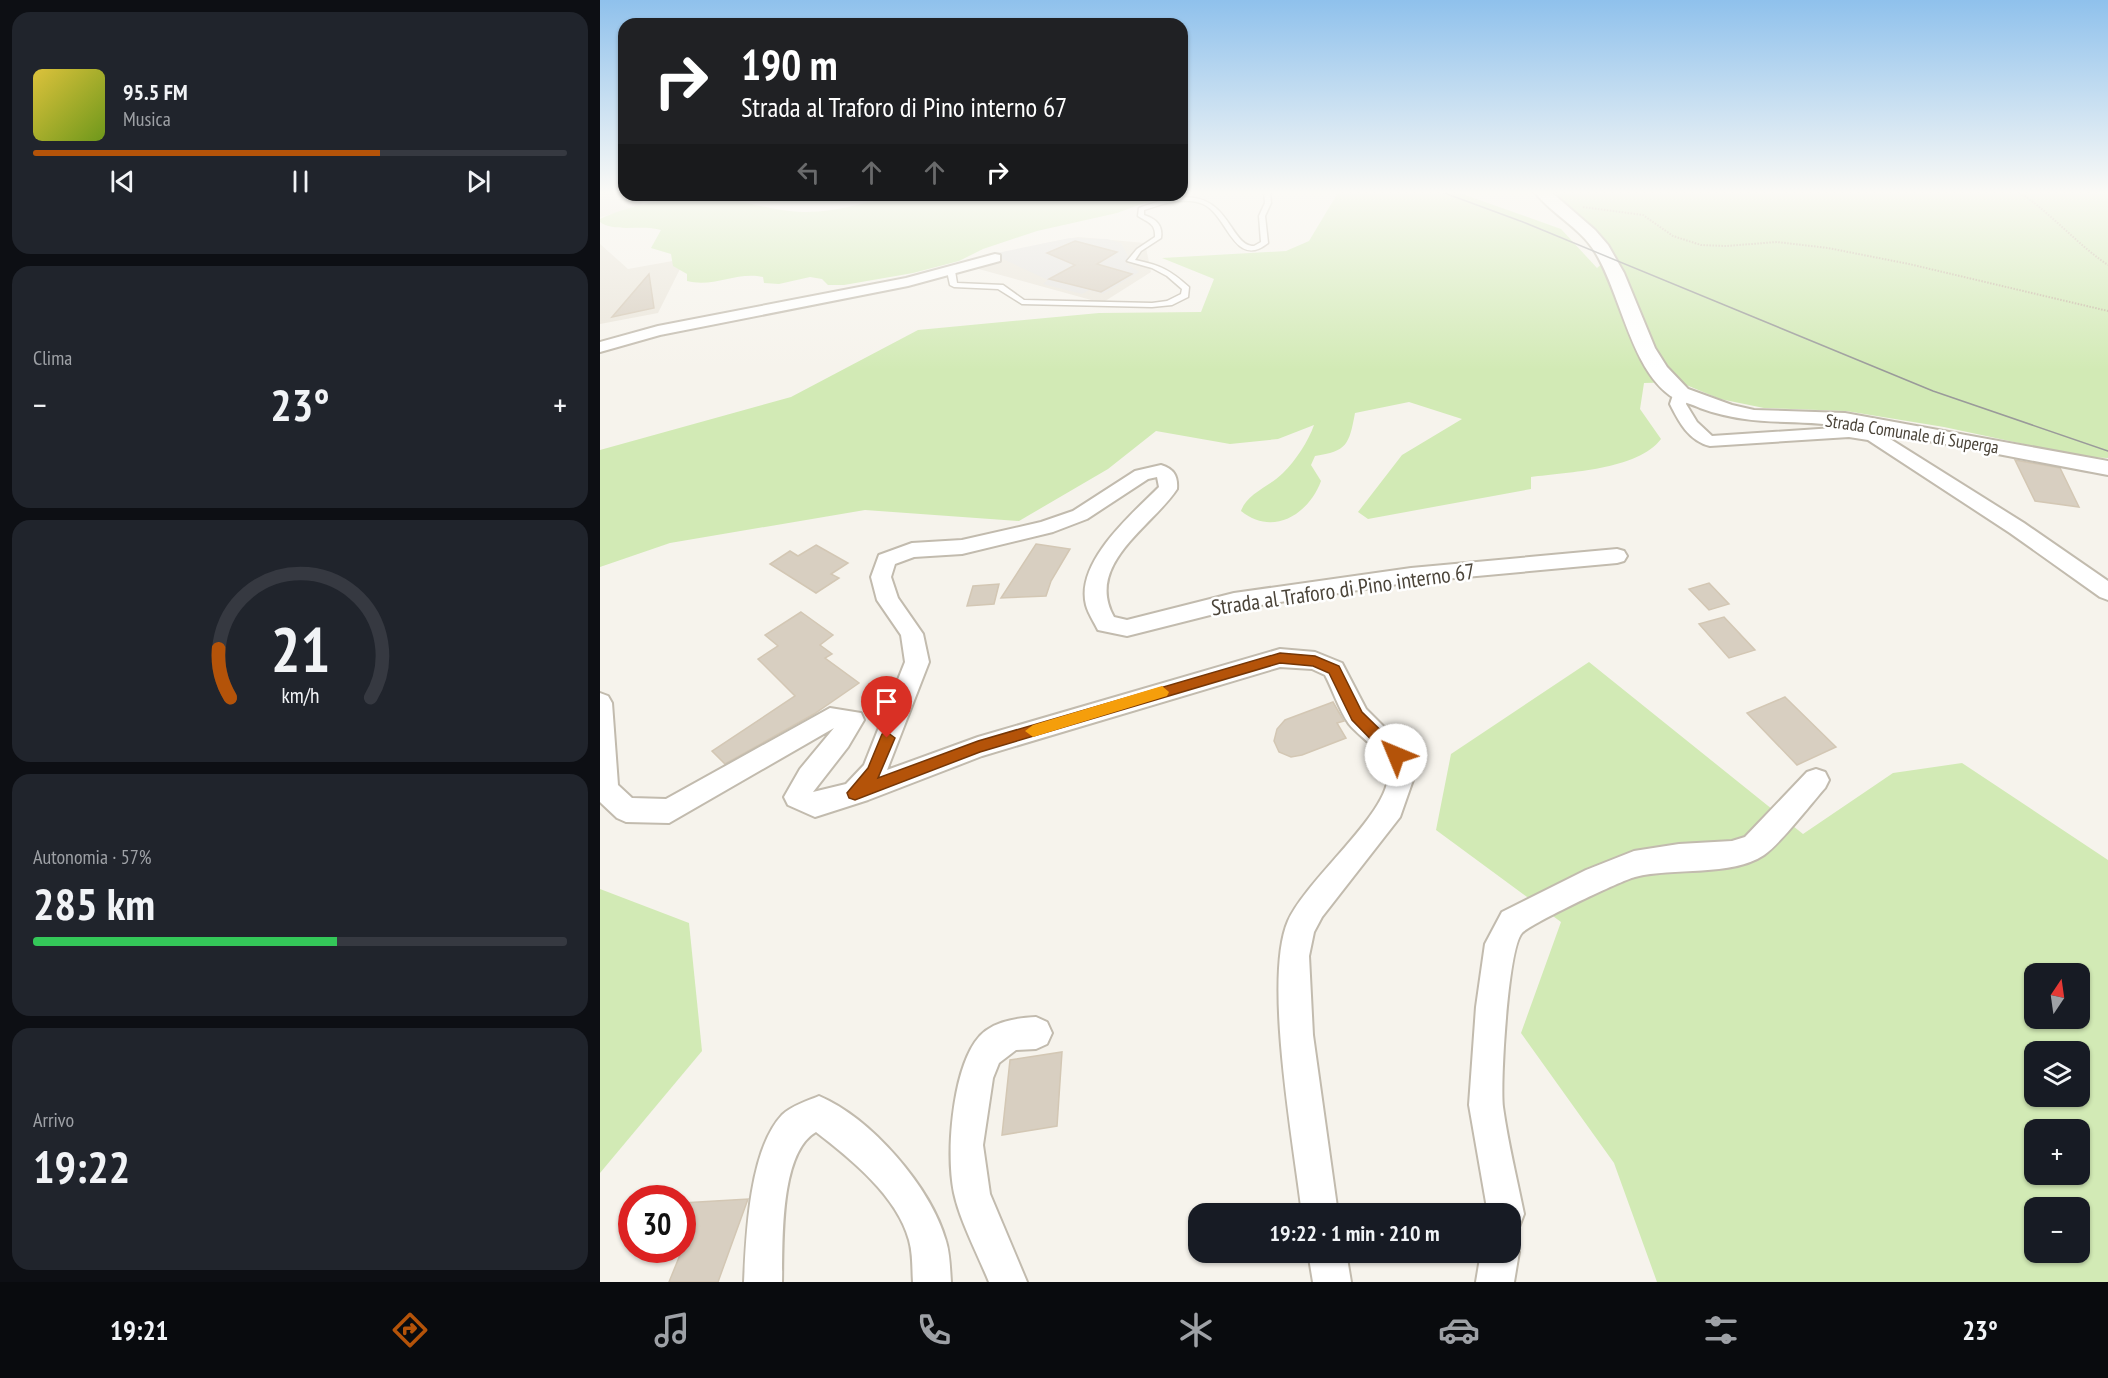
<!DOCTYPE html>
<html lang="it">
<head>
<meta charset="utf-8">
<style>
  :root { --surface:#171b24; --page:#20242c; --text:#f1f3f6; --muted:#9ea1a6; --line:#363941; --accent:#b45309 }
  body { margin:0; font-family:"PT Sans Narrow",sans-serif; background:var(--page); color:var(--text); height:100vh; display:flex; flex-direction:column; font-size:22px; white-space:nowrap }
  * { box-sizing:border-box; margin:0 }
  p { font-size:20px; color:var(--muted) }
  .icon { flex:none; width:33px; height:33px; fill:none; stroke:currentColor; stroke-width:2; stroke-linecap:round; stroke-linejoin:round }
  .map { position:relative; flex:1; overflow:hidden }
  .side { display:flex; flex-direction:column; gap:12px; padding:12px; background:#0d0f14; width:600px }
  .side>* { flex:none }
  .hud { position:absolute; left:18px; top:18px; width:570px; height:183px; border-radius:18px; box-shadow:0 2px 4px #0004; background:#202124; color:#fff; overflow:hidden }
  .needle { width:39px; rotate:13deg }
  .buttons { position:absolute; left:1424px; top:963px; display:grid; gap:12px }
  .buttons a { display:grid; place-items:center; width:66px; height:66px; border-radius:12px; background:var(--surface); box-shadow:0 2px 4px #0004; font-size:30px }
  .speed { position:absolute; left:18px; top:1185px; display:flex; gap:12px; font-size:30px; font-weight:700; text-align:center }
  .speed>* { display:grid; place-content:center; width:78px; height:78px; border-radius:50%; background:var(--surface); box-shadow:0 2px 4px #0004; line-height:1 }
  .speed .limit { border:9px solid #d22; background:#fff; color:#111 }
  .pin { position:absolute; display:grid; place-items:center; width:51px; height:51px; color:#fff; margin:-62px -26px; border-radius:50% 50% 50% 0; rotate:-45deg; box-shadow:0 0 6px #0007 }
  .pin .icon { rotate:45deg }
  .me { position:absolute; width:66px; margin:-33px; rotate:315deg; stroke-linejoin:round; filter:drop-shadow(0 0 4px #0008) }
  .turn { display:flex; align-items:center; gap:21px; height:126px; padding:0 24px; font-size:27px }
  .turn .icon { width:78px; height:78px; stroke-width:2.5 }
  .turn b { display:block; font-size:42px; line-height:51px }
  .lanes { display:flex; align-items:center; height:57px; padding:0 24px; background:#0003; justify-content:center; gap:30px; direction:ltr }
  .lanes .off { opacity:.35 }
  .big { font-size:45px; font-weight:700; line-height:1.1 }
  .side .tile { flex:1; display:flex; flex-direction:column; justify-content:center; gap:9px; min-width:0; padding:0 21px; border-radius:18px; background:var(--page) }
  .side .dial { align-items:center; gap:0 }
  .dial svg { height:156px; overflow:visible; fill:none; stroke:var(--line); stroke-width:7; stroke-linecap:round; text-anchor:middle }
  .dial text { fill:var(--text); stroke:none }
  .song { display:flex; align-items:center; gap:18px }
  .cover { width:72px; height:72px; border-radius:9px; background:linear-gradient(135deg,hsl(50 70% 55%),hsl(80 70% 35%)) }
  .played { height:6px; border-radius:3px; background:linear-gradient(90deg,var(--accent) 65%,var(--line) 65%) }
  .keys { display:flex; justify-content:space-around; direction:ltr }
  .heat { display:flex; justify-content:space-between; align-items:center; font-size:33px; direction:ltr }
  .charge { height:9px; border-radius:4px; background:linear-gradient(90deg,#34c759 57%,var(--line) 0) }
  .trip { position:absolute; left:588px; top:1203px; width:333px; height:60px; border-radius:18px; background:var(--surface); box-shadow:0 2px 4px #0004; font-weight:700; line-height:60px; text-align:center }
  .dock { display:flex; height:96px; justify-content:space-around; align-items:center; background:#090b0e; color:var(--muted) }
  .dock .icon { width:42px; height:42px }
  .dock .on { color:var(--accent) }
  .dock b { font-size:27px; color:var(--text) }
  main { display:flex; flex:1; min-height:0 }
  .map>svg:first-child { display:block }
  .residential { fill:#eae5da }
  .green { fill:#d2eab5; fill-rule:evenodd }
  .parking { fill:#e5e3e0 }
  .building { fill:#d8cfc1; stroke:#d3c7b4; stroke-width:1.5 }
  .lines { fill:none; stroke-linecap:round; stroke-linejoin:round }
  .service-casing { stroke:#c2bbae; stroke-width:3 }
  .minor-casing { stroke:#c2bbae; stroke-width:4 }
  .tertiary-casing { stroke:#c2bbae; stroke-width:4 }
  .path { stroke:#c4b79f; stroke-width:2; stroke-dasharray:1.5 1.5; stroke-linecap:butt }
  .service { fill:#fff; fill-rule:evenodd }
  .minor { fill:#fff; fill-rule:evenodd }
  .tertiary { fill:#fff; fill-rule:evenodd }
  .tram { stroke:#9a9a9a; stroke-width:1.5 }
  .route { fill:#b45309; stroke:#753606; stroke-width:1.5 }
  .slow { fill:#f59e0b }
  .labels { text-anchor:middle; stroke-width:5; stroke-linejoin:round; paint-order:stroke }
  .far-street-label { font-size:18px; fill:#4b4439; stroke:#fff }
  .street-label { font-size:22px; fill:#4b4439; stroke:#fff }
</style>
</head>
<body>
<main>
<section class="side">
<div class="tile">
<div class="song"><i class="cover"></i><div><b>95.5 FM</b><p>Musica</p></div></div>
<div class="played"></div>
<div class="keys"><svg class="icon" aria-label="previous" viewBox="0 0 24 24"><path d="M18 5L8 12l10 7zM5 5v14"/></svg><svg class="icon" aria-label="pause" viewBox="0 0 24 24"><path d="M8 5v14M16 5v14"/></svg><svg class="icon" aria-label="next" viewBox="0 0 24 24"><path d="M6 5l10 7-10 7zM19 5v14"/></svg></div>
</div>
<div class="tile"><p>Clima</p>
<div class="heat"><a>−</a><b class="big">23°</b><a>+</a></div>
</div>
<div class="tile dial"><svg viewBox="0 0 100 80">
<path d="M14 69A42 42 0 1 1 86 69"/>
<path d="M14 69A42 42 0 0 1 8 44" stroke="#b45309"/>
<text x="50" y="56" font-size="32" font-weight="700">21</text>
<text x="50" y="72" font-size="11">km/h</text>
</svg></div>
<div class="tile"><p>Autonomia · 57%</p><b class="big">285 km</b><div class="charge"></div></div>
<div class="tile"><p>Arrivo</p><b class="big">19:22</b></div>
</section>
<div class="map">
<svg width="1508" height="1282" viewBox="0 0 1508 1282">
  <rect width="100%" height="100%" fill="#f6f3ec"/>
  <g class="residential">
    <polygon points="0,191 24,191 24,195 72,195 44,200 40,207 0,217"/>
    <polygon points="478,237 545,243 551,272 502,303 375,268 441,244"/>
    <polygon points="0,244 28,269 78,260 80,269 58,313 0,324"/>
  </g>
  <g class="green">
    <path d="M739 191H854L961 229 997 268 1013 254 951 191H1508V458L1484 457 1344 427 1246 411 1164 408 1120 399 1079 382 1044 383 1040 409 1061 439C1038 470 968 472 931 477V489L768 519 758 512 802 455 862 419 809 402 755 413C749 445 747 451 715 456L711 465 721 481C709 514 673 537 641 511 647 493 669 487 683 473 696 460 708 442 714 425L678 439 630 444 556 431 508 469 419 521 265 510 70 543 0 567V450L191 397 318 330 499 313 601 312 614 279 562 258 686 251 709 241Z"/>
    <path d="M301 195H566L517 213 437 231 383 249 359 261 313 273 244 285H228L222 279 210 277 179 284 164 283 163 277C137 271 114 288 87 281V274L73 266 71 254 51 248 61 230C43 224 14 233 0 222V219C29 205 89 192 121 198 148 202 174 211 202 212 236 213 268 201 301 195Z"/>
    <path d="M989 662 1203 834 1293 773 1362 763 1508 860V1282H1057L1014 1163 921 1033 961 922 836 830 851 754ZM1434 974H1479V1018H1434ZM1434 1052H1479V1096H1434ZM1434 1130H1479V1174H1434ZM1434 1208H1479V1252H1434Z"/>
    <polygon points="0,889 89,923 102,1051 0,1173"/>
  </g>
  <polygon class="parking" points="470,238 507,239 521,243 528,256 525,262 539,272 503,294 489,290 482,294 443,284 448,280 392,254"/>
  <g class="building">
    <polygon points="475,241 517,252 497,264 532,274 501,292 449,279 475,265 447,253"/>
    <polygon points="49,274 54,308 12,317"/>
    <polygon points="1415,460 1460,468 1479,507 1435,501"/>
    <polygon points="436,544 470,549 451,581 446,596 401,598"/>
    <polygon points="216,545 248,563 231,574 239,578 216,593 170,564 190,551 198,556"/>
    <polygon points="1109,583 1129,604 1109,610 1089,589"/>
    <polygon points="399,584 394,604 367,606 373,586"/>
    <polygon points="201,612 233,635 220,645 232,654 225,658 259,683 214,714 125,764 112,751 195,696 158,659 178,646 165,635"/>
    <polygon points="1124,617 1155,650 1129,658 1099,624"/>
    <polygon points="1185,697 1236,747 1197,765 1147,713"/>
    <polygon points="733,702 744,721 737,723 746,738 702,755 691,757 679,752 674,741 677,729 685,720"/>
    <polygon points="462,1052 457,1126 402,1135 410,1060"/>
    <polygon points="148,1199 118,1282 69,1282 82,1250 82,1203"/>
  </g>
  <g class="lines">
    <defs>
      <path id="service" d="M664 191H670L671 203 665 216 668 243C634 270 628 215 603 204 585 196 562 204 544 210V215C556 219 563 225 561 238L541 251 535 260C560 265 570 270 589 287L588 297 572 305 552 307 422 304 398 289 354 287 350 285 347 271 351 269 355 271 357 283 403 285 424 300 552 303 567 301 581 294 582 289 567 276 552 268 527 261 537 249 555 237C556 223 547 222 538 216L539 208C556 202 576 195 594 198 630 203 632 246 654 246L661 242 659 216 665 203Z"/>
      <g id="minor">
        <polygon points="395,254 400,255 400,261 308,286 60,335 0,352 0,342 58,326 306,278"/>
        <path d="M1081 388 1089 393 1086 404 1097 422 1112 436 1249 427 1279 432 1424 523 1508 581V600L1500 597 1410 533 1268 440 1249 437 1110 446C1089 441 1079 422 1070 404L1075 389Z"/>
        <path d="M561 465C574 469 578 476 577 489 553 526 484 564 514 617L527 620 634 593 811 568 1017 549 1024 551 1027 556 1024 561 1017 563 811 582 634 609 527 636 498 630C494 622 488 613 486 605 475 562 532 514 559 487L557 477 548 479 487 519 453 532 362 554 314 557 295 564 291 577 298 598 323 634 329 662 287 770 378 737 680 649 715 652 742 663 766 709 805 748 814 777 800 817 722 917 714 932 709 956 713 1035 738 1214H702C694 1146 663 978 688 921 707 879 786 816 788 777 790 754 762 740 749 724 739 710 733 690 725 675L712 669 680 667 382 756 268 800 215 817 188 805 184 797 200 769 234 728 69 823 26 822 17 818 0 802V693L8 696 12 703 18 785 32 798 66 799 230 708 261 713 264 720 248 747 213 792 246 784 264 765 305 662 301 635 277 600 271 577 279 555 312 543 362 540 441 522 473 511 535 471Z"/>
        <path d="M1216 769 1225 772 1229 780 1225 788C1210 805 1181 843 1164 855 1132 877 1073 867 1035 877 1020 881 930 924 922 933 908 948 900 1083 903 1107 908 1143 917 1179 924 1214L919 1227 910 1230V1214H888L869 1105 876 1007 885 944 902 912 986 870 1034 851 1079 844 1132 841 1145 837 1207 772Z"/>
        <path d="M436 1017 447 1022 452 1033 447 1044 436 1049 416 1050 399 1063 393 1078 383 1145 390 1194 427 1282H389C378 1255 360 1221 354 1193 346 1154 352 1076 375 1042 388 1022 414 1018 436 1017Z"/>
        <path d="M219 1096C271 1118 331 1187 346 1241 350 1254 350 1269 351 1282H313C312 1268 313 1254 309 1240 297 1196 251 1159 216 1132 179 1153 183 1244 182 1282H144C146 1237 149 1150 182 1115 191 1106 207 1101 219 1096Z"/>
        <polygon points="910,1238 919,1252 914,1282 876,1282 881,1252 910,1252"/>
        <polygon points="708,1252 746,1252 751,1282 713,1282"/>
      </g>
      <path id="tertiary" d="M934 191H950L995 230 1008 245 1024 273 1055 348 1067 367 1088 389 1132 405 1154 410 1245 413 1508 461V475C1421 459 1335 441 1248 427 1194 418 1155 428 1100 408 1092 404 1082 402 1074 398 1031 372 1021 293 995 252 980 227 951 214 934 191Z"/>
    </defs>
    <use href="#service" class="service-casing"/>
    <use href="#minor" class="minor-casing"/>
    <use href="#tertiary" class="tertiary-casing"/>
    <g class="path">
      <path d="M1417 191C1451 212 1475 243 1508 265"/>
      <polyline points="983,207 1043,215 1073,236 1101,245 1126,246 1177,242 1228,248 1309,264 1508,311"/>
    </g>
    <use href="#service" class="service"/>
    <use href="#minor" class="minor"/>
    <use href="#tertiary" class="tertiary"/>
    <polyline class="tram" points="839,191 923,222 1333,391 1508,451"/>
  </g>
  <linearGradient id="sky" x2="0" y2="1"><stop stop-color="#8fc1ec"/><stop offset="0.52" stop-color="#fbfaf6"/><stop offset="1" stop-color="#fbfaf6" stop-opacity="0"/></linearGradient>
  <rect width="1508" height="370" fill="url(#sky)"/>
  <polygon class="route" points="680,653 715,656 739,666 762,712 802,751 804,755 802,760 791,760 752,720 729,673 713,666 680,663 380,752 255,800 249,798 247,793 268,768 282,734 287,732 295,738 278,778 378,741"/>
  <polygon class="slow" points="562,686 569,692 567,696 433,737 425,731 433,725"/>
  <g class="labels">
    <g class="far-street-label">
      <text transform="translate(1312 434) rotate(9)" y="6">Strada Comunale di Superga</text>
    </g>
    <g class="street-label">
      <text transform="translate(743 589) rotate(-8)" y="8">Strada al Traforo di Pino interno 67</text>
    </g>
  </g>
</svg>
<div class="buttons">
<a><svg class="needle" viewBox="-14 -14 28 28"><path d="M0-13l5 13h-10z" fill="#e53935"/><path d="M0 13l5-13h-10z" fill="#9ea1a6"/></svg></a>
<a><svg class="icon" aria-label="layers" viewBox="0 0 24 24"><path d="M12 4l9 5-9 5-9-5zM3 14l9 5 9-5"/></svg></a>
<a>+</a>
<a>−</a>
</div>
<div class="speed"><div class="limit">30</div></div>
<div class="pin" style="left:287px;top:738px;background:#d93025"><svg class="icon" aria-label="arrive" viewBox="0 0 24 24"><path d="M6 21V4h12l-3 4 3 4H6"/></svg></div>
<svg class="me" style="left:796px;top:755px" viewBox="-20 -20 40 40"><circle r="19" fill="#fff"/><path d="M0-13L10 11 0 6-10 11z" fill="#b45309"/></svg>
<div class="trip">19:22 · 1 min · 210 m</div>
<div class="hud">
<div class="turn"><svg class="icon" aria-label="right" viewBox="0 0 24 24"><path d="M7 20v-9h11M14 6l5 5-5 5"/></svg><div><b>190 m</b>Strada al Traforo di Pino interno 67</div></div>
<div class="lanes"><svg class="icon off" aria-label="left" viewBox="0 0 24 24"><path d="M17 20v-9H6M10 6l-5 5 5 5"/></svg><svg class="icon off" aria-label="ahead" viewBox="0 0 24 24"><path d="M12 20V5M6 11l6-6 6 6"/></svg><svg class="icon off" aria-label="ahead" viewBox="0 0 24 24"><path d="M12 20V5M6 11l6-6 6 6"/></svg><svg class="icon" aria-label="right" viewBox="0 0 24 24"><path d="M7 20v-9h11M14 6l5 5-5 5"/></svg></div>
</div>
</div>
</main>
<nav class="dock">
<b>19:21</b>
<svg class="icon on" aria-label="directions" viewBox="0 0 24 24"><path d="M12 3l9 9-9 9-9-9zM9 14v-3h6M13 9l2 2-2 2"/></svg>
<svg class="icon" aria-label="music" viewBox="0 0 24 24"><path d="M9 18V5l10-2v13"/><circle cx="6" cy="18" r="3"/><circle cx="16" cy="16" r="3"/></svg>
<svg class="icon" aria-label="phone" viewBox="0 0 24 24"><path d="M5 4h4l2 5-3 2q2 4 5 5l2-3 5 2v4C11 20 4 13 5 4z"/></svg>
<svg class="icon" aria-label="climate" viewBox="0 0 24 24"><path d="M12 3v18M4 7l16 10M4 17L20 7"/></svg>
<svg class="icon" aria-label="car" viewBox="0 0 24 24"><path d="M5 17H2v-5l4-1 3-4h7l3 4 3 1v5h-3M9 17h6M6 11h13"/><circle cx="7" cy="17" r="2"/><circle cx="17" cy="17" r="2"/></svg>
<svg class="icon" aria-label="filters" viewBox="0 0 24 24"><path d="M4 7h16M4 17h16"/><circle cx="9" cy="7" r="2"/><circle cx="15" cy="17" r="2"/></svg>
<b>23°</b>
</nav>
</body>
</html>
